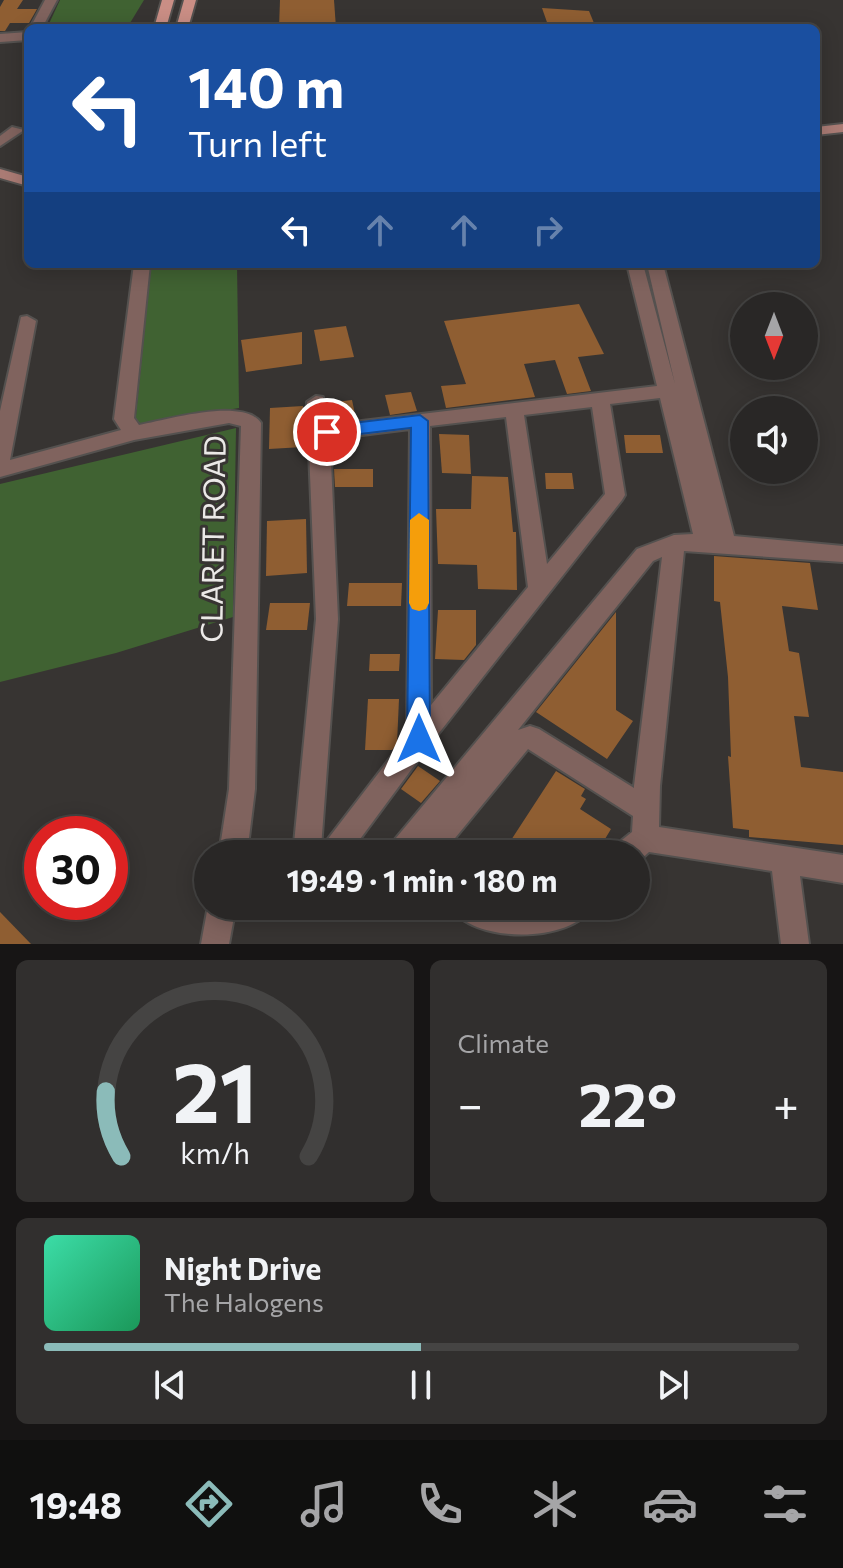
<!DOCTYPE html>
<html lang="en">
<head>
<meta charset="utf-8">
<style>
  :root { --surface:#292726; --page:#312f2e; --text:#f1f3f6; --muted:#a5a5a7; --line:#454443; --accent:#8bbbb9 }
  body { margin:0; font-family:Commissioner,sans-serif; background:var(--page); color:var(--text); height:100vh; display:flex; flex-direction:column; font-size:30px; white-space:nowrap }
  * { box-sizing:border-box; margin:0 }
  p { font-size:26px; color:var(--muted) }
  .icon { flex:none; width:44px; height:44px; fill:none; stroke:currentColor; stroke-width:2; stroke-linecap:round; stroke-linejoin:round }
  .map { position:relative; height:944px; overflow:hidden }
  .sheet { display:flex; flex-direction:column; gap:16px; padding:16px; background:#171515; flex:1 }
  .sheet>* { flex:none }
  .top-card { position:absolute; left:24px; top:24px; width:796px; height:244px; border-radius:12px; box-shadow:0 4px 20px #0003,0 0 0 2px var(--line); background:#1a4fa0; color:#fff; overflow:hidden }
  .needle { width:52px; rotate:180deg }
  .controls { position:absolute; left:730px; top:292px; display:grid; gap:16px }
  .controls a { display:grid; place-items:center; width:88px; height:88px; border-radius:50%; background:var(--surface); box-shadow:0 4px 20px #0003,0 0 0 2px var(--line); font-size:40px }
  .speed { position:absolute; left:24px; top:816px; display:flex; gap:16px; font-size:40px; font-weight:700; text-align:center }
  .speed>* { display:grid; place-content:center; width:104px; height:104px; border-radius:50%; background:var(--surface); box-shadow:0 4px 20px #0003,0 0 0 2px var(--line); line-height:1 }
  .speed .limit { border:12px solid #d22; background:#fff; color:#111 }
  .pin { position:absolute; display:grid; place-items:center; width:68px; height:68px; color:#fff; margin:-34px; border:4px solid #fff; border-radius:50%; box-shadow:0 2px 8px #0007 }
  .me { position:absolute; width:88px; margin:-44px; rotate:0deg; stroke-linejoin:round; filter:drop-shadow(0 0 6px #0008) }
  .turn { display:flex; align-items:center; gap:28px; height:168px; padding:0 32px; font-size:36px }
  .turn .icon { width:104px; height:104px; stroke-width:2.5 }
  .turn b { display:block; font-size:56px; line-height:68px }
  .lanes { display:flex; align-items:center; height:76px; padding:0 32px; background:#0003; justify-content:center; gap:40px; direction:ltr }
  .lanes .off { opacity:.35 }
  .big { font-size:60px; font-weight:700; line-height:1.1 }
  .sheet .card { flex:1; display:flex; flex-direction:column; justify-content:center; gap:12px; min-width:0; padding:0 28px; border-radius:12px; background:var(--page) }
  .sheet .dial { align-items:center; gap:0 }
  .dial svg { height:208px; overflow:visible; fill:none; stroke:var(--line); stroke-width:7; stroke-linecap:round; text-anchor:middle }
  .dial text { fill:var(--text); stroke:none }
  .song { display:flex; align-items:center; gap:24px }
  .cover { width:96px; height:96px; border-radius:12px; background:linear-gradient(135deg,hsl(160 70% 55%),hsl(150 70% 35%)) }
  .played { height:8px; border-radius:4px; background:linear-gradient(90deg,var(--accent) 50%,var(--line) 50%) }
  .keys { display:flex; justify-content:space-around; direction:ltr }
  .heat { display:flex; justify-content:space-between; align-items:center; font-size:44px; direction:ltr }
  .sheet .tiles { flex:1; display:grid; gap:16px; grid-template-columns:1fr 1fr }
  .card:last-child { grid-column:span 2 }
  .trip { position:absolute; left:194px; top:840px; width:456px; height:80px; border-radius:40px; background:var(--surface); box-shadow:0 4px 20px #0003,0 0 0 2px var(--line); font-weight:700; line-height:80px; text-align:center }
  .tab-bar { display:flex; height:128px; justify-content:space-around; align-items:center; background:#10100f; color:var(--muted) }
  .tab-bar .icon { width:56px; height:56px }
  .tab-bar .active { color:var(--accent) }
  .tab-bar b { font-size:36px; color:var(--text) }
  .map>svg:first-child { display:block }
  .green { fill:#406232 }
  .building { fill:#8f5e32 }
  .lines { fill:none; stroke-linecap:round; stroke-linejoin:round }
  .minor-casing { stroke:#54514f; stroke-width:4 }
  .secondary-casing { stroke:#54514f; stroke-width:4 }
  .primary-casing { stroke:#54514f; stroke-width:4 }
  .minor { fill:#80635e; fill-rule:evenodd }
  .secondary { fill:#aa7b74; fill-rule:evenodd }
  .primary { fill:#ca8e85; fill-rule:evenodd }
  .route { fill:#1a73e8; stroke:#114b97; stroke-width:2 }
  .slow { fill:#f59e0b }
  .labels { text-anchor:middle; stroke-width:6; stroke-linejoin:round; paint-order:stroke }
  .street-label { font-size:30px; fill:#ebe9e7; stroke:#373432 }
</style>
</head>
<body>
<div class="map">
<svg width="843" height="944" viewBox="0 0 843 944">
  <rect width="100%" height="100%" fill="#373432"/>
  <g class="green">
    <polygon points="60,0 144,0 127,28 47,28"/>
    <polygon points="151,264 237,264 239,408 135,425"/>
    <polygon points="236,428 233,617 116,653 0,682 0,484"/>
  </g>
  <g class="building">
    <polygon points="4,0 23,0 17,9 37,9 29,23 10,23 5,31 0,31 0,7"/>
    <polygon points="280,0 334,0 336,28 279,28"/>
    <polygon points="542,8 589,11 596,28 549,28"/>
    <polygon points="579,304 604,354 578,357 591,391 567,394 555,360 524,364 535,397 446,408 441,386 466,384 444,321"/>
    <polygon points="346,326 354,357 320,361 314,330"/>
    <polygon points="302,332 302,364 246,372 241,340"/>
    <polygon points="411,392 417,411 390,415 385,395"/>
    <polygon points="352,400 356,419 332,421 329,403"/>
    <polygon points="303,406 303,447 269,449 270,408"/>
    <polygon points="439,434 469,435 471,474 442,473"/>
    <polygon points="624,435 660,435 663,453 626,453"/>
    <polygon points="334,469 373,469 373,487 335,487"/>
    <polygon points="545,473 572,473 574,489 546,489"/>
    <polygon points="472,476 508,477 513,532 516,532 517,590 478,589 477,565 438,564 436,509 471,509"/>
    <polygon points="306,519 307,573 266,576 267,521"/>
    <polygon points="714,556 810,563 818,610 782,606 789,651 799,653 809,717 794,716 801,767 843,772 843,845 749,837 749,830 733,828 728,756 731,757 728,677 720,602 714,601"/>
    <polygon points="349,583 402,583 401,606 347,606"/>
    <polygon points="270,603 310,603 307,630 266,630"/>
    <polygon points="438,610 476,610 476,645 464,660 435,659"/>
    <polygon points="616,612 616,710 633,721 607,759 536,712"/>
    <polygon points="370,654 400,654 399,671 369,671"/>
    <polygon points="368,699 399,699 397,744 392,750 365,750"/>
    <polygon points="418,766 440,781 421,803 401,789"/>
    <polygon points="556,771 585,789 581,796 586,799 580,809 611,829 596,854 576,854 559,843 551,854 502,854"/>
    <polygon points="0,912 31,944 0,944"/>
  </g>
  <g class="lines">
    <defs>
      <g id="minor">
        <polygon points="45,0 57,0 42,28 30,28"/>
        <polygon points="28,32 28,40 0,42 0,34"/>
        <polygon points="12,127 24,130 0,146 0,136"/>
        <path d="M134 264H150L134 418 139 425C167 420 243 397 261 423L255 789 247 854H219L229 789 241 426 229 423 134 440 0 477V411L21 317 27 316 36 321 10 460 121 430 114 419Z"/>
        <path d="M627 264H643L675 384 647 264H663L734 536 843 546V562L684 551 660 786 659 827 843 855V883L800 876 809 944H781L772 871 649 852 636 864V854H613L617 844 632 832 633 816 528 749 442 854H387L391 844 637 549 674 535 693 534 660 398 610 404 625 495 622 500 428 747 349 854H293L316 619 307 402 316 396 323 397 328 425 657 386ZM592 407 605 494 547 564 524 415ZM506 417 528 587 431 705 430 426ZM410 429 407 736 321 848 338 619 330 439ZM662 557 634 786V788L539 729 530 726 518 730 653 561Z"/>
        <polygon points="208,906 236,906 229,944 201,944"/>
        <path d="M450 906H489L507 917 523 920 537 917 555 906H593C572 944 471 944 450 906Z"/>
      </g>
      <g id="secondary">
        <polygon points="843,124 843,132 816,135 816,127"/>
        <polygon points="0,169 28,177 28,186 0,178"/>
      </g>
      <g id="primary">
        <polygon points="162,0 174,0 166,28 154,28"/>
        <polygon points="184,0 196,0 188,28 176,28"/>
      </g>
    </defs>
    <use href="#minor" class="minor-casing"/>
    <use href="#secondary" class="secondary-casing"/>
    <use href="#primary" class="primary-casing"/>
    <use href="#minor" class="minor"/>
    <use href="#secondary" class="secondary"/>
    <use href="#primary" class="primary"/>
  </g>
  <polygon class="route" points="420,415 428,421 430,739 427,746 419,749 411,746 407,739 411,428 327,438 318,432 327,426"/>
  <polygon class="slow" points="419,513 429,520 429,603 426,609 419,611 412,609 409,603 410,520"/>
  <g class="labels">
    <g class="street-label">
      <text transform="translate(214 539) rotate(-89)" y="10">CLARET ROAD</text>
    </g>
  </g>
</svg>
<div class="controls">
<a><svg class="needle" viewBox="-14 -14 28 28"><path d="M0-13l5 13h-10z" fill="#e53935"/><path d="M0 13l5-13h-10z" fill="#a5a5a7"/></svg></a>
<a><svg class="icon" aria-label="sound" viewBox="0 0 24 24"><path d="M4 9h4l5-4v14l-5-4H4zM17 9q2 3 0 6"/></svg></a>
</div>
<div class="speed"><div class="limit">30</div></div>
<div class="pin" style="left:327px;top:432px;background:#d93025"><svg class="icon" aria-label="arrive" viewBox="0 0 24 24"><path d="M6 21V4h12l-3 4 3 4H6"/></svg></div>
<svg class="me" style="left:419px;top:739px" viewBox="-20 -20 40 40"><path d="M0-17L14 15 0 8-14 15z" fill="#1a73e8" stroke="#fff" stroke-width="4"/></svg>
<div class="trip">19:49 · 1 min · 180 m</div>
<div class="top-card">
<div class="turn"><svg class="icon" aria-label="left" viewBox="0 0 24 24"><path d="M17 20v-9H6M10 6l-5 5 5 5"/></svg><div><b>140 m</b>Turn left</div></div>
<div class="lanes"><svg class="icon" aria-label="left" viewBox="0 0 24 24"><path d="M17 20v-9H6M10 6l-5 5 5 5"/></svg><svg class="icon off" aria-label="ahead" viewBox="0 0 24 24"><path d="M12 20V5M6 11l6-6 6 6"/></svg><svg class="icon off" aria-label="ahead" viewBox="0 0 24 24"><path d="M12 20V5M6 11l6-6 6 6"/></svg><svg class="icon off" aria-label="right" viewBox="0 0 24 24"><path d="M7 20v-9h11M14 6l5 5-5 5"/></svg></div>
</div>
</div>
<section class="sheet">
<div class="tiles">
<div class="card dial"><svg viewBox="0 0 100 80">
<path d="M14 69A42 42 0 1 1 86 69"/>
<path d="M14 69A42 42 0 0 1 8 44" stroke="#8bbbb9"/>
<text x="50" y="56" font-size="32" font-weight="700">21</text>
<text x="50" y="72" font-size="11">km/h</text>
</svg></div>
<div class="card"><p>Climate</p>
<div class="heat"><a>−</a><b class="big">22°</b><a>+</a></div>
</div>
<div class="card">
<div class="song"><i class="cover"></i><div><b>Night Drive</b><p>The Halogens</p></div></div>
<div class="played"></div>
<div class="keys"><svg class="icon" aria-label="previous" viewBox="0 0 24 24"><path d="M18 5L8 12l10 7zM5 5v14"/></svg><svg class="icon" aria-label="pause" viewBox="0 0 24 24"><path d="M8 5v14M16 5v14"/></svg><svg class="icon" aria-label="next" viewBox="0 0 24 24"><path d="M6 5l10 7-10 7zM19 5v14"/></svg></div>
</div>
</div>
</section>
<nav class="tab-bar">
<b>19:48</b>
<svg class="icon active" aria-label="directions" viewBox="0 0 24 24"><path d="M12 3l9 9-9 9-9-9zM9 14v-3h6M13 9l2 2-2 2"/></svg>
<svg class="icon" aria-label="music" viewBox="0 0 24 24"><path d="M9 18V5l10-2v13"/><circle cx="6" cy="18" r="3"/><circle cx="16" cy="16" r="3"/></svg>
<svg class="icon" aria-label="phone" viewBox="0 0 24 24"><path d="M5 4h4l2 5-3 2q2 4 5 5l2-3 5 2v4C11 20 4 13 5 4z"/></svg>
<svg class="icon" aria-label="climate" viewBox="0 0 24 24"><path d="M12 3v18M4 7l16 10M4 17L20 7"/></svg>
<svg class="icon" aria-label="car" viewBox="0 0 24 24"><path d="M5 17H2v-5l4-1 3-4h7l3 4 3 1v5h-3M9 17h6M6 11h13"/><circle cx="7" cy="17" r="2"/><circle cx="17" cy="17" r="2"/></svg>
<svg class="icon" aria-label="filters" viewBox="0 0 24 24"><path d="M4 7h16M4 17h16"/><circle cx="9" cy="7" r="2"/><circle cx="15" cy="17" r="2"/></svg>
</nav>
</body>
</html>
